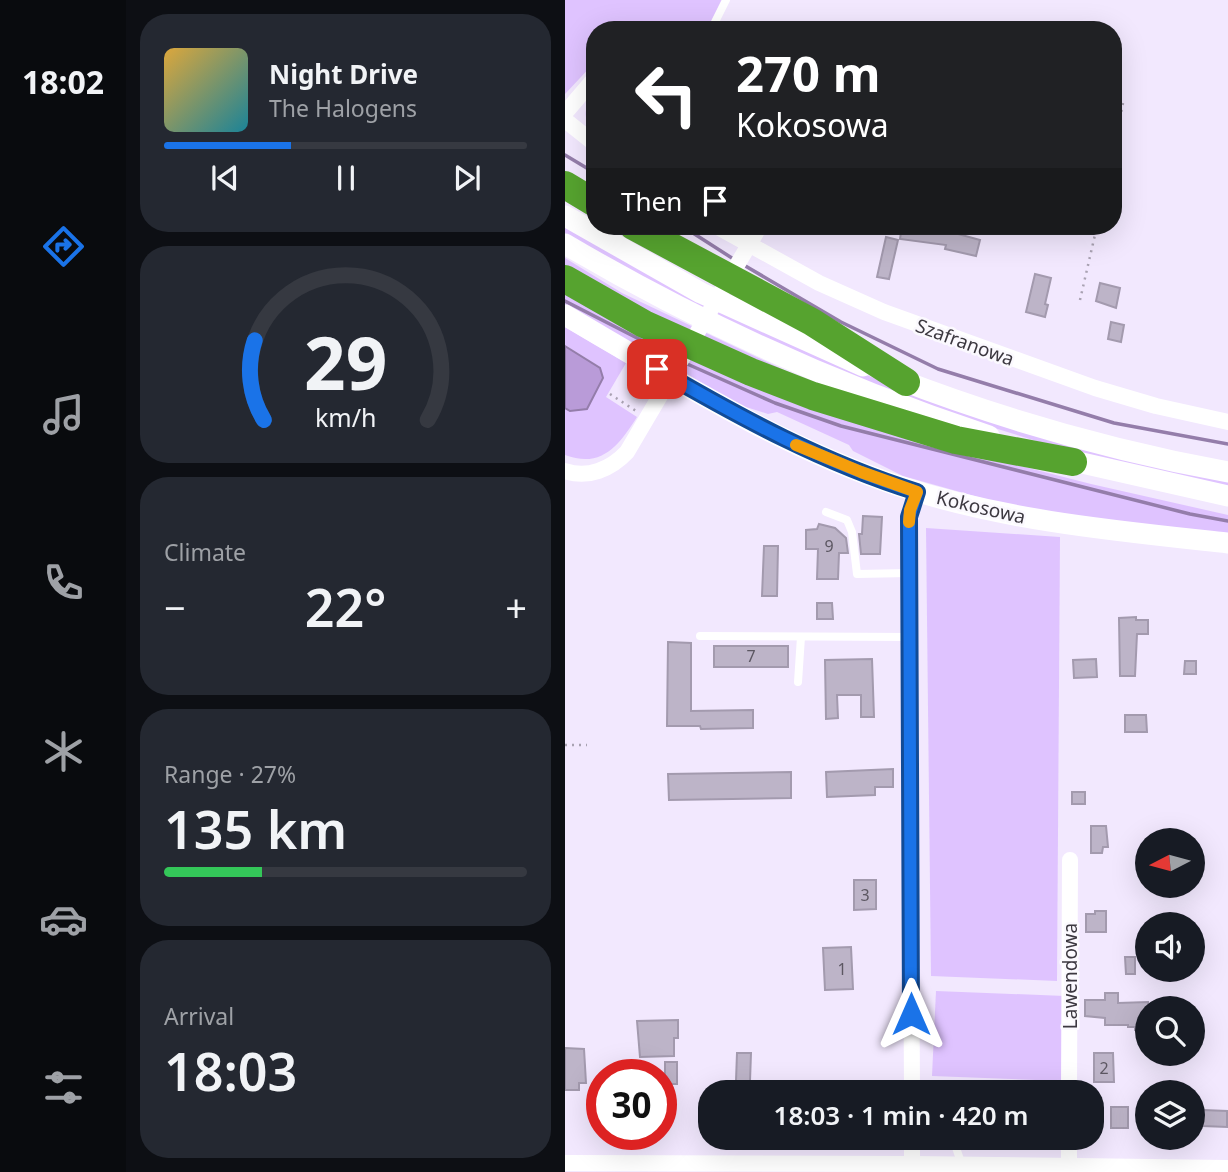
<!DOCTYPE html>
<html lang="en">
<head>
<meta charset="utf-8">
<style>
  :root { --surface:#171b24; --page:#242831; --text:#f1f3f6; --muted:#9ea1a6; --line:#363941; --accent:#1a73e8 }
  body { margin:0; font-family:"Noto Sans",sans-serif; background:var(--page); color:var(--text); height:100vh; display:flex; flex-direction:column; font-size:26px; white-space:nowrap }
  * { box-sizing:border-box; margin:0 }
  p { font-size:23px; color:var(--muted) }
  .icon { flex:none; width:38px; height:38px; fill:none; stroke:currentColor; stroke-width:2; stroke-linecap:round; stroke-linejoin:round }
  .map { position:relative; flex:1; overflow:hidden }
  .side { display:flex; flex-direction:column; gap:14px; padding:14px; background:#0d0f14; width:439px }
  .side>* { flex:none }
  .hud { position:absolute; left:21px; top:21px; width:536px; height:214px; border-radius:28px; box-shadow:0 7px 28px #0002; background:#202124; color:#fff; overflow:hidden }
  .needle { width:46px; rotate:264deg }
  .controls { position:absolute; left:570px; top:828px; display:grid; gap:14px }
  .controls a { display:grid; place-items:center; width:70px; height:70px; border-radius:50%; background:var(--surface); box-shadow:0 7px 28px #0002; font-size:35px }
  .speed { position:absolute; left:21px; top:1059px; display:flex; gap:14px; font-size:35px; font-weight:700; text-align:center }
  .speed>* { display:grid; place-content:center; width:91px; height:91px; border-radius:50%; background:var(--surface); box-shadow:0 7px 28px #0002; line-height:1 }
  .speed .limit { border:10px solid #d22; background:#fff; color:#111 }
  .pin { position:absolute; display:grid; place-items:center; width:60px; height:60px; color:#fff; margin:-30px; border-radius:14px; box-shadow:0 4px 10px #0006 }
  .me { position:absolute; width:77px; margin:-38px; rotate:0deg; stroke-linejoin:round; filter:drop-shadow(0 0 5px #0008) }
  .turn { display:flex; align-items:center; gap:24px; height:147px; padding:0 35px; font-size:32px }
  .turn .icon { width:91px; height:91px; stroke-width:2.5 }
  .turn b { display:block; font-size:49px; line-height:60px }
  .then { display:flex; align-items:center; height:66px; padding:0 35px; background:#0003; gap:14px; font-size:26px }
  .big { font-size:52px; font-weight:600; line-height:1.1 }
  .side .widget { flex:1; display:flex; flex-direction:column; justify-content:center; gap:10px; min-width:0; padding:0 24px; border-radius:28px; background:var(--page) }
  .side .dial { align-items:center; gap:0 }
  .dial svg { height:182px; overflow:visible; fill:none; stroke:var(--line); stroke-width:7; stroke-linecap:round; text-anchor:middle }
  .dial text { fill:var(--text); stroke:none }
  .song { display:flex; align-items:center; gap:21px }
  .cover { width:84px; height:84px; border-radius:10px; background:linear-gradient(135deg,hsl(40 70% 55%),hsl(190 70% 35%)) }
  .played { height:7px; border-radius:4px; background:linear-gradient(90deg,var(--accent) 35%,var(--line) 35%) }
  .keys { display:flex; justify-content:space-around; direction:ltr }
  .heat { display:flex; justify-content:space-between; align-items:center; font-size:38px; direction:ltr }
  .charge { height:10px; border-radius:5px; background:linear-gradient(90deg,#34c759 27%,var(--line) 0) }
  .trip { position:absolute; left:133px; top:1080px; width:406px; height:70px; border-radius:28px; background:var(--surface); box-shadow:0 7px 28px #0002; font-weight:600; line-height:70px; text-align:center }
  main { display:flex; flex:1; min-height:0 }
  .menu { display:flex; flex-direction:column; width:126px; justify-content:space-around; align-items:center; background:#090b0e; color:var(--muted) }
  .menu .icon { width:49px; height:49px }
  .menu .current { color:var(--accent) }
  .menu b { font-size:32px; color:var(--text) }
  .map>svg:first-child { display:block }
  .green { fill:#dfc3ff }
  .water { fill:#b99bd8; stroke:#947daa; stroke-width:2 }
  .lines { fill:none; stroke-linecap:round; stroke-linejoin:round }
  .stream { stroke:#947daa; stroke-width:3.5 }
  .building { fill:#bdb4c8; stroke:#a39aae; stroke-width:2 }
  .path { stroke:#a9a2b2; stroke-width:2.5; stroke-dasharray:2 5; stroke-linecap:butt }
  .lane { stroke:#fff; stroke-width:8 }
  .street { stroke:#fff; stroke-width:16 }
  .secondary { stroke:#fff; stroke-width:21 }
  .highway { stroke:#56a32f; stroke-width:28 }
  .route-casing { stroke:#114b97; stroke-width:18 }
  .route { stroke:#1a73e8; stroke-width:12 }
  .slow { stroke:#f59e0b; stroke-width:12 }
  .labels { text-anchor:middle; stroke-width:5; stroke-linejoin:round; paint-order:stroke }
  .number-label { font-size:16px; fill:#5c5762 }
  .street-label { font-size:19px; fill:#3c3840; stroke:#fbf9fe }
</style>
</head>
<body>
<main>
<nav class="menu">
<b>18:02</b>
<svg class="icon current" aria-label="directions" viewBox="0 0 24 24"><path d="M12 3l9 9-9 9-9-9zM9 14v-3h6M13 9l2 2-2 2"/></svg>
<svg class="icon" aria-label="music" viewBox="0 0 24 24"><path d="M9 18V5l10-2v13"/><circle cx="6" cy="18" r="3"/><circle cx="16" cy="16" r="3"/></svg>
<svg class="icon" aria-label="phone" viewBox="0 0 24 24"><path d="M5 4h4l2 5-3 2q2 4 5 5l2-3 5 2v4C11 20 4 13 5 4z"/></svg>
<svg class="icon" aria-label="climate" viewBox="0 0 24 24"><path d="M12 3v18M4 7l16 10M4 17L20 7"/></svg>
<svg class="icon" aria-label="car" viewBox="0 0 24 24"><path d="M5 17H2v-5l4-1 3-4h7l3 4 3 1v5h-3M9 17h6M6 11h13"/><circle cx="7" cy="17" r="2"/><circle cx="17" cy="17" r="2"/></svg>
<svg class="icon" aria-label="filters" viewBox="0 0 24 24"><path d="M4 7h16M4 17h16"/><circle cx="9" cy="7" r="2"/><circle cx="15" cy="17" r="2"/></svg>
</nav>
<section class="side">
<div class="widget">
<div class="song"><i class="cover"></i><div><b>Night Drive</b><p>The Halogens</p></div></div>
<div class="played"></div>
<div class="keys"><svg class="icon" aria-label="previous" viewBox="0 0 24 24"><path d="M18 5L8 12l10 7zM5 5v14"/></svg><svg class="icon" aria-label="pause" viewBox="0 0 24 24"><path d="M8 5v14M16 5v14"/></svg><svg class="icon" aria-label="next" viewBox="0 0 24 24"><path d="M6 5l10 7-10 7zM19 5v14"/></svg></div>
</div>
<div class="widget dial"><svg viewBox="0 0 100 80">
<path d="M14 69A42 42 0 1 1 86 69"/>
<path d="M14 69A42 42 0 0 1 10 34" stroke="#1a73e8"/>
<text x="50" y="56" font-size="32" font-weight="700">29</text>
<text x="50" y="72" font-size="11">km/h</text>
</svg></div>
<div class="widget"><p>Climate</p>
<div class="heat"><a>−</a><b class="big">22°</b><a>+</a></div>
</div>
<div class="widget"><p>Range · 27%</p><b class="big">135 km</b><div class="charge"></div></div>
<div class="widget"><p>Arrival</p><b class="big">18:03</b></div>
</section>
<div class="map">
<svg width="663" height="1172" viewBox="0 0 663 1172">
  <rect width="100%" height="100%" fill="#f2e8fe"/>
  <g class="green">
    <polygon points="0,0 160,0 147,30 30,30 30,62 0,94"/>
    <path d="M30 97V132C18 120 17 108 30 97Z"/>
    <polygon points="0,225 281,366 334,389 663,479 663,487 504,451 410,422 244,360 117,299 0,234"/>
    <polygon points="0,258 57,293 238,379 241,387 0,271"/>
    <polygon points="0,291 366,443 526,484 663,515 663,536 456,509 338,476 288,451 284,445 212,412 203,414 181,407 0,307"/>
    <path d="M0 327 61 363 41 397 72 417C54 445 37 469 0 455V408L5 411 35 367 0 345Z"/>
    <polygon points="361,528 495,537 492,981 366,976"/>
    <polygon points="371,991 500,996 497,1081 367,1076"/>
    <polygon points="335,1082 335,1092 246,1092 246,1086"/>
    <polygon points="246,1138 335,1138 335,1150 246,1148"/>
  </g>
  <polygon class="water" points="0,346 35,368 38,378 22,409 5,411 0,408"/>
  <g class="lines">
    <g class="stream">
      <polyline points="0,155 30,173"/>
      <polyline points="117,226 170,260"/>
      <polyline points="177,264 276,322 373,369 549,423 663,444"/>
      <polyline points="0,301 113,359"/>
      <polyline points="120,363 210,403 276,426 625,514 663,521"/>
    </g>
  </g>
  <g class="building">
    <polygon points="337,226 375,229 415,240 411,256 380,249 381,245 335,239"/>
    <polygon points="321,237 333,240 324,279 312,277"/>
    <polygon points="470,274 486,278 480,304 483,305 480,317 461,312"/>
    <polygon points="535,283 555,288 551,308 531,301"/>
    <polygon points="546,322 559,325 556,342 543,339"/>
    <polygon points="298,516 317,517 315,554 296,554 294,534 297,534"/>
    <polygon points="254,524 270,528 281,538 283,553 274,553 273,579 252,579 253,549 241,549 241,530 252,529"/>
    <polygon points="199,546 213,546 212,596 197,596"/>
    <polygon points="252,603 267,603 268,619 252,619"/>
    <polygon points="571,617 571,620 583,620 583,634 572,634 570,676 555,676 554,618"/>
    <polygon points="103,642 126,643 126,711 188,710 188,728 136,729 135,726 102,726"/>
    <rect x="149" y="646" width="74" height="21"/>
    <polygon points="307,659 309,717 296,717 296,695 272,695 273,718 261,719 260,660"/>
    <polygon points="531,659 532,677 509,678 508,660"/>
    <polygon points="620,661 631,661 631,674 619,674"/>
    <polygon points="560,715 581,715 582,732 560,732"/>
    <polygon points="328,769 328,787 310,787 310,795 262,797 261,772"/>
    <polygon points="226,772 226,798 104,800 103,774"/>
    <rect x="507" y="792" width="13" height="12"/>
    <polygon points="526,826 541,826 543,847 538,847 537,853 526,853"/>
    <polygon points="289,880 311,880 311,909 289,910"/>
    <polygon points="530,911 541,911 541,932 521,932 521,914 530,914"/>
    <polygon points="286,947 288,989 260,990 258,948"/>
    <polygon points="560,957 570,957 570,974 561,974"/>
    <polygon points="540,993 553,993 553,1003 583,1002 583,1030 570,1030 570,1027 563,1027 563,1025 540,1025 540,1018 520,1016 520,1000 540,1000"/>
    <polygon points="113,1020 113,1038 109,1038 109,1056 75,1057 72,1021"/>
    <polygon points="0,1048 19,1049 21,1083 14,1083 14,1090 0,1090"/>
    <polygon points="172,1053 186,1053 185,1081 171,1081"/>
    <polygon points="529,1053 548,1053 549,1082 529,1082"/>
    <rect x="100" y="1062" width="12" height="22"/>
    <rect x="546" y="1107" width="17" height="21"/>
    <polygon points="638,1110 662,1111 662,1127 638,1126"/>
  </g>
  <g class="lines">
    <g class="path">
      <polyline points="548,153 558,103"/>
      <polyline points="515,300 532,226"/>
      <polyline points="45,394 71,411"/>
      <polyline points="0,745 22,745"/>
      <polyline points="276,1138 279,1150"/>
    </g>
    <g class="lane">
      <polyline points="146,30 161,0"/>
      <polyline points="261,512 282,520 287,532 292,574 344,573"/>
      <polyline points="135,636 344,637"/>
      <polyline points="233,682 236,637"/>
      <polyline points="347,1143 389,1142 397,1165"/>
    </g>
    <g class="street">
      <polyline points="0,113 30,78"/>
      <polyline points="0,120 30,144"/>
      <polyline points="151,226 254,283 319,312 530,388 591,406 663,422"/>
      <path d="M0 471C23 479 46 469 62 452L195 226"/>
      <polyline points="347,1092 344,526 345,510 352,492"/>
      <polyline points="504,1092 505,860"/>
      <polyline points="0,1163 347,1164 663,1168"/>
      <polyline points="504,1166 504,1138"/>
      <polyline points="347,1172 347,1138"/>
    </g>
    <g class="secondary">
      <polyline points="0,216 136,293 298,366"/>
      <path d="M0 244C134 323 276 387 424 436"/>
      <path d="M0 315C108 378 215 447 334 486 441 521 552 531 663 543"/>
      <path d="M328 377C436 419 549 451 663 472"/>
      <polyline points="495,458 663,496"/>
    </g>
    <g class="highway">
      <polyline points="0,185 30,203"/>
      <polyline points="68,226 247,322 341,382"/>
      <polyline points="0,279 79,324 186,372 248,396 391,440 508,462"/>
    </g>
  </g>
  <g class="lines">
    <defs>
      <path id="route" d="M92 369C176 418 259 463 352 492L344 517 346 1014"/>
    </defs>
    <use href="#route" class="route-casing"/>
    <use href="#route" class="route"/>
    <polyline class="slow" points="231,445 296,472 352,492 345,510 344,522"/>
  </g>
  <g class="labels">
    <g class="number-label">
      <text x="264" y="552">9</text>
      <text x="186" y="662">7</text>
      <text x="300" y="901">3</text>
      <text x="277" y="975">1</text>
      <text x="539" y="1074">2</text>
    </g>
    <g class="street-label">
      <text transform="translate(400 342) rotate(20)" y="7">Szafranowa</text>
      <text transform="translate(416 507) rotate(13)" y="7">Kokosowa</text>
      <text transform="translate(505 976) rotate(-90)" y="7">Lawendowa</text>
    </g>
  </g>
</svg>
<div class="controls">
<a><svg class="needle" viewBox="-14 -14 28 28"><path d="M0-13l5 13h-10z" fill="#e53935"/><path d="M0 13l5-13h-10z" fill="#9ea1a6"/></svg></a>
<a><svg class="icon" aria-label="sound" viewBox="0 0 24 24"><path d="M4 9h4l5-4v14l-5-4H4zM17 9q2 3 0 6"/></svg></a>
<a><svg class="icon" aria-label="search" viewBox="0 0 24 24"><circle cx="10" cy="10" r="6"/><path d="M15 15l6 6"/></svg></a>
<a><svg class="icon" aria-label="layers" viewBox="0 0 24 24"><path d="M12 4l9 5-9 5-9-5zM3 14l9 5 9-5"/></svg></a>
</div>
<div class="speed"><div class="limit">30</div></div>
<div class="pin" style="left:92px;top:369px;background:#d93025"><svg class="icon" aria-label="arrive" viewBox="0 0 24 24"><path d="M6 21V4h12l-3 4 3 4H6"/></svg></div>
<svg class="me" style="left:346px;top:1014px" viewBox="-20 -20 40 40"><path d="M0-17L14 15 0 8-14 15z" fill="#1a73e8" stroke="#fff" stroke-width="4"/></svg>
<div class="trip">18:03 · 1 min · 420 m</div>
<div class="hud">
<div class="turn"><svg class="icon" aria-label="left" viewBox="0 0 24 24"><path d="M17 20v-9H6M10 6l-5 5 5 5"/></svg><div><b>270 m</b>Kokosowa</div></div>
<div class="then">Then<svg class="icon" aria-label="arrive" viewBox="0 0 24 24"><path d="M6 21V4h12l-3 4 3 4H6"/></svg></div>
</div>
</div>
</main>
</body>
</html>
